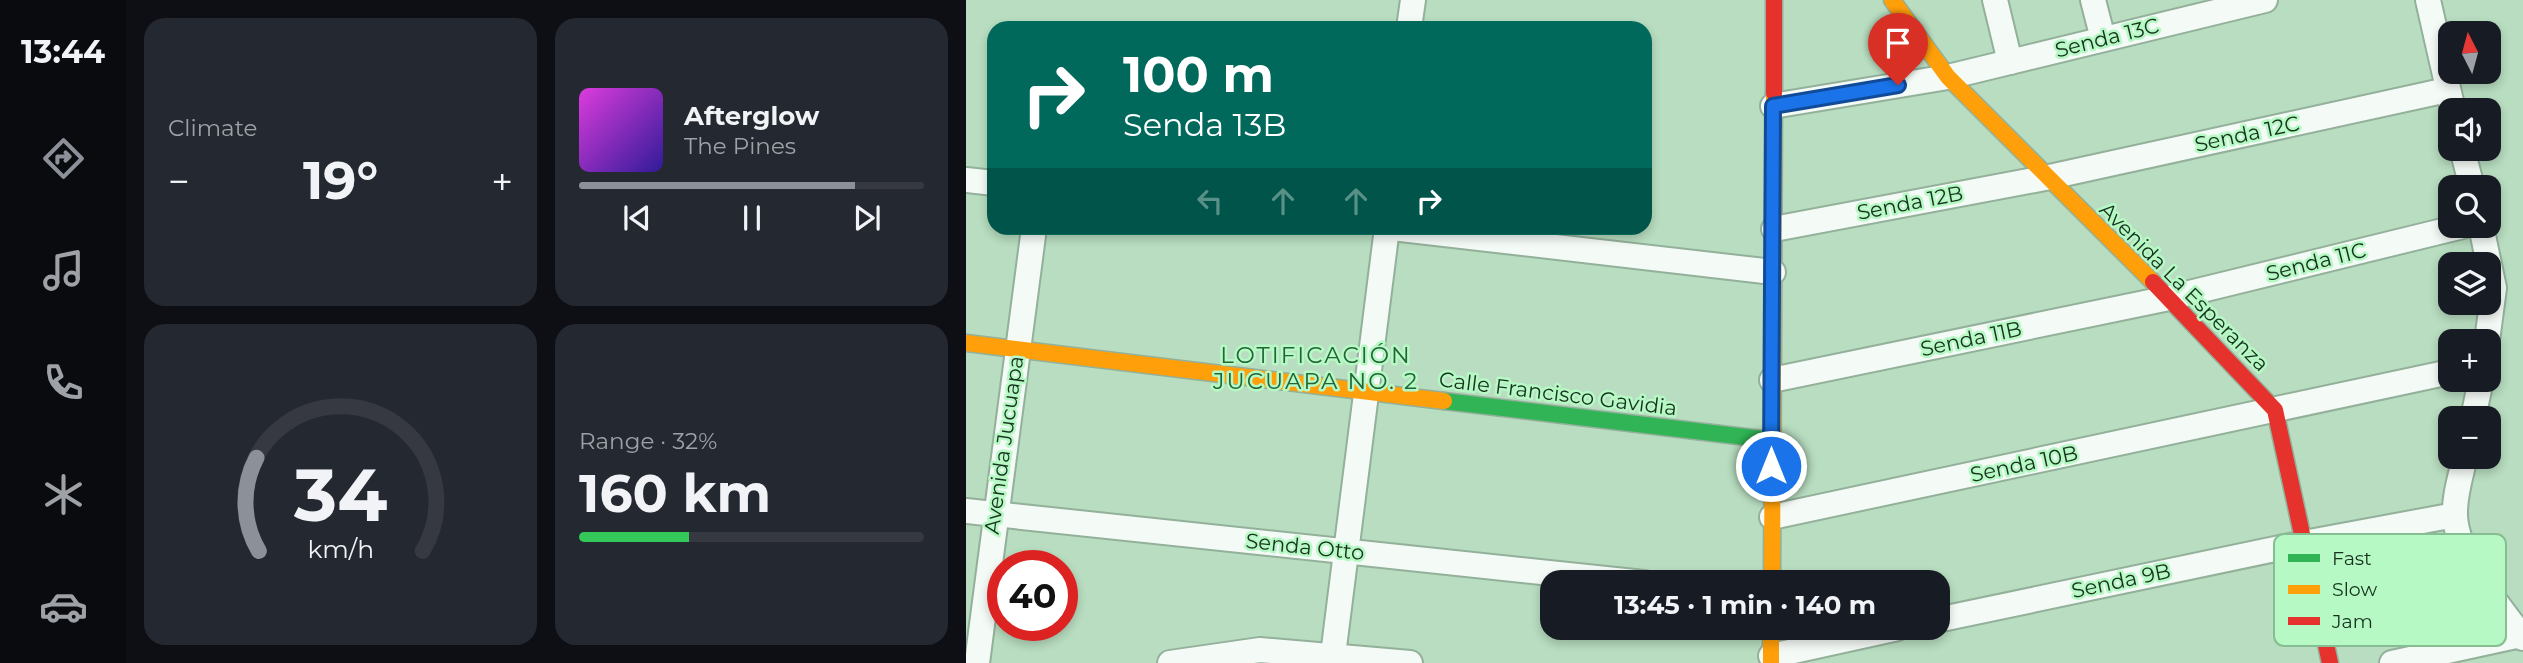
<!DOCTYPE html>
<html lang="en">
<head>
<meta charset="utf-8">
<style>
  :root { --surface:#171b24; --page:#242831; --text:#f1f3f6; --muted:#9ea1a6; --line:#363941; --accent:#8c9099 }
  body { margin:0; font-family:Montserrat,sans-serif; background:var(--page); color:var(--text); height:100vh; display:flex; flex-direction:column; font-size:26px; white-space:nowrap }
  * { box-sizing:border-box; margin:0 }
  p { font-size:23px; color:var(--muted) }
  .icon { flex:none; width:38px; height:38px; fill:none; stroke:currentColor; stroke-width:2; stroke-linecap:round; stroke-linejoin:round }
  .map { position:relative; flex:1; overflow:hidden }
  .drawer { display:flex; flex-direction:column; gap:18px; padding:18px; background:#0d0f14; width:840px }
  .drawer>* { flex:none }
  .hud { position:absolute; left:21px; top:21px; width:665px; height:214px; border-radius:21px; box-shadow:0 4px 10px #0003; background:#00695c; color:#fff; overflow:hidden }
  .needle { width:46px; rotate:354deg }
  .controls { position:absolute; left:1472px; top:21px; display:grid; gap:14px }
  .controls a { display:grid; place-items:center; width:63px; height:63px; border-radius:14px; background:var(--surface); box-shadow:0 4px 10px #0003; font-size:35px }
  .speed { position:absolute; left:21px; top:550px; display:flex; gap:14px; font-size:35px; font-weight:700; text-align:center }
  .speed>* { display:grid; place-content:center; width:91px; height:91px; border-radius:50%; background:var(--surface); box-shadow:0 4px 10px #0003; line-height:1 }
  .speed .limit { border:10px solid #d22; background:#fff; color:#111 }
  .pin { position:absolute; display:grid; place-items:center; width:60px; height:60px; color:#fff; margin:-72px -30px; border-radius:50% 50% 50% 0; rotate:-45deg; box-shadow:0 0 7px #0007 }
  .pin .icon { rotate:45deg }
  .me { position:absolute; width:77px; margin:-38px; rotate:0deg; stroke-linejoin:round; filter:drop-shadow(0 0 5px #0008) }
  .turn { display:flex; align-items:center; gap:24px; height:147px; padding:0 21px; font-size:32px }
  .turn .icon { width:91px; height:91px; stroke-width:2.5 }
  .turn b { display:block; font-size:49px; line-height:60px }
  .lanes { display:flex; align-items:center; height:66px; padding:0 21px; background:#0003; justify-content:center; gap:35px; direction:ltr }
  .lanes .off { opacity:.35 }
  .big { font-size:52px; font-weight:700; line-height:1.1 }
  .drawer .widget { flex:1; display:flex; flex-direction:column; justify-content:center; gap:10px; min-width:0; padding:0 24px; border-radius:21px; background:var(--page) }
  .drawer .dial { align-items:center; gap:0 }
  .dial svg { height:182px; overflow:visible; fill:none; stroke:var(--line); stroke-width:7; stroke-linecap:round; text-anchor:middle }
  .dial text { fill:var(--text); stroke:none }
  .song { display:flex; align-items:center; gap:21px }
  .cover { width:84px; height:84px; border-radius:10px; background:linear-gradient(135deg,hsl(300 70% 55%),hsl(250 70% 35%)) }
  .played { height:7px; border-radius:4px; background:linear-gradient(90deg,var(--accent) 80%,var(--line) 80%) }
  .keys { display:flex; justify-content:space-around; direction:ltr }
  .heat { display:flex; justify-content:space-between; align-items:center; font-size:38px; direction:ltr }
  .charge { height:10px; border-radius:5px; background:linear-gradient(90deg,#34c759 32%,var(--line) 0) }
  .drawer .tiles { flex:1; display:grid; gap:18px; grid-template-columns:repeat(2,1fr) }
  .trip { position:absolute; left:574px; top:570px; width:410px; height:70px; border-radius:21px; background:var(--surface); box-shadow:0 4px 10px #0003; font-weight:700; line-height:70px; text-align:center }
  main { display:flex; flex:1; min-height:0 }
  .dock { display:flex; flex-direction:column; width:126px; justify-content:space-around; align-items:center; background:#090b0e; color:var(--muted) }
  .dock .icon { width:49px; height:49px }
  .dock .current { color:var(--accent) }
  .dock b { font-size:32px; color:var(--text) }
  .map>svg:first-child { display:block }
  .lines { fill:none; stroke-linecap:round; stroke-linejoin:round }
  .street-casing { stroke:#93b09a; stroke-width:28 }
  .fast-casing { stroke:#93b09a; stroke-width:19 }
  .slow-casing { stroke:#93b09a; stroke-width:19 }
  .jam-casing { stroke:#93b09a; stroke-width:19 }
  .street { stroke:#f4faf6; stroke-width:24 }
  .fast { stroke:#30b455; stroke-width:16 }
  .slow { stroke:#ff9f0a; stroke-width:16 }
  .jam { stroke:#e5322d; stroke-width:16 }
  .route-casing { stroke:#114b97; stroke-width:18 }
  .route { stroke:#1a73e8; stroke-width:12 }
  .labels { text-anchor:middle; stroke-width:5; stroke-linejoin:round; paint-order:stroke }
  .street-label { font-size:21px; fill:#17321e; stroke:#b6f9c4 }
  .neighbourhood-label { font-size:23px; letter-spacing:2px; fill:#236538; stroke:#b6f9c4 }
  .key { fill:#b6f9c4; stroke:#86bd92; stroke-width:2 }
  .key-label { font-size:19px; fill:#17321e }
</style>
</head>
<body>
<main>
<nav class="dock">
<b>13:44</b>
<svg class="icon current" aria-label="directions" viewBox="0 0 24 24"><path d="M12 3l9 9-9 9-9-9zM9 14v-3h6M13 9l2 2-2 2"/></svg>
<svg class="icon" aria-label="music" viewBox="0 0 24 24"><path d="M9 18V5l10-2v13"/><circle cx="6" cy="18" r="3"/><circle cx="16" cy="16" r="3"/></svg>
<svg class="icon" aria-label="phone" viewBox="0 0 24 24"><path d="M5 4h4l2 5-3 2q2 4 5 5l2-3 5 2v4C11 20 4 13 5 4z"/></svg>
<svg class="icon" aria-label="climate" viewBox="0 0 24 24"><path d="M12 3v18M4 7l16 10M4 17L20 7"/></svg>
<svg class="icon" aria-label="car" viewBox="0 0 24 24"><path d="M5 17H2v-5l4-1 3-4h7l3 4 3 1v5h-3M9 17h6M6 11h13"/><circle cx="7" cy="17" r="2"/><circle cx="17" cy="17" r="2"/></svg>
</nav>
<section class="drawer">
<div class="tiles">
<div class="widget"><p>Climate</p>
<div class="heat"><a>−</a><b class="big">19°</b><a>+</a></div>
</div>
<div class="widget">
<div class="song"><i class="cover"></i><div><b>Afterglow</b><p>The Pines</p></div></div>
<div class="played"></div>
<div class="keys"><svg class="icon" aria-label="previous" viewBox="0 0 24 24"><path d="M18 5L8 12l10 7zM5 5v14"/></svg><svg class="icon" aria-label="pause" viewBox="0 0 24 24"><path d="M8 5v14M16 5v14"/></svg><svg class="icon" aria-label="next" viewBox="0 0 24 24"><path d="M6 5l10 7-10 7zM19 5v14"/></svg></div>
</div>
<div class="widget dial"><svg viewBox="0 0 100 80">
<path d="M14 69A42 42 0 1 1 86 69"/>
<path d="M14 69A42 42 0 0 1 13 28" stroke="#8c9099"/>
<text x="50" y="56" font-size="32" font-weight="700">34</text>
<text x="50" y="72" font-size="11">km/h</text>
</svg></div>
<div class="widget"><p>Range · 32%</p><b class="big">160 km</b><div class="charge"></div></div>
</div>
</section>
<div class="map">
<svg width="1557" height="663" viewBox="0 0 1557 663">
  <rect width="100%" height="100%" fill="#b8ddc0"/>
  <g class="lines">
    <defs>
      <g id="street">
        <polyline points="1029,0 1044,62"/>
        <polyline points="1127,0 1137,39"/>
        <polyline points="1462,0 1487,110"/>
        <polyline points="443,28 447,0"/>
        <polyline points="807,106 982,77 1299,0"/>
        <polyline points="1496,149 1506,187"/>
        <polyline points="0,180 28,183"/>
        <polyline points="1515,226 1528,288 1521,341"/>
        <polyline points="426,228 807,272"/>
        <polyline points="808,229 1079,178 1481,90"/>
        <polyline points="806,380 1203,298 1497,226"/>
        <polyline points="1507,418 1515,380"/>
        <path d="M1499 457C1495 475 1488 496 1489 516 1491 557 1533 606 1557 638"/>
        <polyline points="0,511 678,583"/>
        <polyline points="806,517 1484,372"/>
        <polyline points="971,620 1338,543 1489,515"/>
        <polyline points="805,656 932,628"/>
        <polyline points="11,663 68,228"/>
        <polyline points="204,663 294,650 444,663"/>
        <polyline points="366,663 421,228"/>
        <polyline points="1426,663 1555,635"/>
      </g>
      <polyline id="fast" points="478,401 805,440"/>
      <g id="slow">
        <polyline points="926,0 982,77 1187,282"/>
        <polyline points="0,343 478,401"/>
        <polyline points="806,583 808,93"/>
        <polyline points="805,628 805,663"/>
      </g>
      <g id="jam">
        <polyline points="808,93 808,0"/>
        <polyline points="1187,282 1309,410 1364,663"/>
      </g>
    </defs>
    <use href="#street" class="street-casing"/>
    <use href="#fast" class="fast-casing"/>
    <use href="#slow" class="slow-casing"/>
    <use href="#jam" class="jam-casing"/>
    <use href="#street" class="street"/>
    <use href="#fast" class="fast"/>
    <use href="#slow" class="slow"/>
    <use href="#jam" class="jam"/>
  </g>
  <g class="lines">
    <defs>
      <polyline id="route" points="805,466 807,106 932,85"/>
    </defs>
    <use href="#route" class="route-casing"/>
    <use href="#route" class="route"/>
  </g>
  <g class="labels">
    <g class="street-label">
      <text transform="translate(1141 38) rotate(-14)" y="7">Senda 13C</text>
      <text transform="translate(1281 134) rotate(-12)" y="7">Senda 12C</text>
      <text transform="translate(944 203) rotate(-11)" y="7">Senda 12B</text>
      <text transform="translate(1350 262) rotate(-14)" y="7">Senda 11C</text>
      <text transform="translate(1218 287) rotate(45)" y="7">Avenida La Esperanza</text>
      <text transform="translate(1005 339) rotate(-12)" y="7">Senda 11B</text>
      <text transform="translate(592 394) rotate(7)" y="7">Calle Francisco Gavidia</text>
      <text transform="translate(38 445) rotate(-82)" y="7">Avenida Jucuapa</text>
      <text transform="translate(1058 464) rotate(-12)" y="7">Senda 10B</text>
      <text transform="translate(339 547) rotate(6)" y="7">Senda Otto</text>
      <text transform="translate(1155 581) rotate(-12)" y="7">Senda 9B</text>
    </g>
    <g class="neighbourhood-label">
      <text x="350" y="363">LOTIFICACIÓN<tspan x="350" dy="26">JUCUAPA NO. 2</tspan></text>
    </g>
  </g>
  <rect x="1308" y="534" width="232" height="112" rx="10" class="key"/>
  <rect x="1322" y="554" width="32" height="8" fill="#30b455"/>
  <rect x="1322" y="585" width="32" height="9" fill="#ff9f0a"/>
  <rect x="1322" y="617" width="32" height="8" fill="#e5322d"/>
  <g class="key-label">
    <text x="1366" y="565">Fast</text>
    <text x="1366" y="596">Slow</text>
    <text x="1366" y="628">Jam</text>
  </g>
</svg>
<div class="controls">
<a><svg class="needle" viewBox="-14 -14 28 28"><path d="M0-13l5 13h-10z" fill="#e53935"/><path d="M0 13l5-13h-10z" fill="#9ea1a6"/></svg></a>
<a><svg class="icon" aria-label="sound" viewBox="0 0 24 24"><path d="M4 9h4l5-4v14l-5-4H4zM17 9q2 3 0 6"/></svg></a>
<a><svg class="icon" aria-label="search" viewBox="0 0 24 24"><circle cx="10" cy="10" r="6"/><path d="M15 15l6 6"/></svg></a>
<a><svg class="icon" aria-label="layers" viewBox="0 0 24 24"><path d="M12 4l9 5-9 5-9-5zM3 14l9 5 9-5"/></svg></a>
<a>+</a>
<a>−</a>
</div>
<div class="speed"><div class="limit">40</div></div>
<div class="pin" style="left:932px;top:85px;background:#d93025"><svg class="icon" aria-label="arrive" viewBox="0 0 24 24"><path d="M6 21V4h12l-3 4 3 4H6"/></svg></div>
<svg class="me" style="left:805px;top:466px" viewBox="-20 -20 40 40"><circle r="17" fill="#1a73e8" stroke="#fff" stroke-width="3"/><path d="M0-11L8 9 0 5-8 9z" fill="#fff"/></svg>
<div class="trip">13:45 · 1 min · 140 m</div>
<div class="hud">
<div class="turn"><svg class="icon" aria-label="right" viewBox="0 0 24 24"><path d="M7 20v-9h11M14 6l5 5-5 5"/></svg><div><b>100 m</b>Senda 13B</div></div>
<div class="lanes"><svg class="icon off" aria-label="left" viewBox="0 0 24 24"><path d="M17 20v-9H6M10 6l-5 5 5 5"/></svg><svg class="icon off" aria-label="ahead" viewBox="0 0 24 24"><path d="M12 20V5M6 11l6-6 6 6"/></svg><svg class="icon off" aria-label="ahead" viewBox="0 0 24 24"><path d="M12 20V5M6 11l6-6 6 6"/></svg><svg class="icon" aria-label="right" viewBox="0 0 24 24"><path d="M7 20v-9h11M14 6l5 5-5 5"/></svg></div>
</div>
</div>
</main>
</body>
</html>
